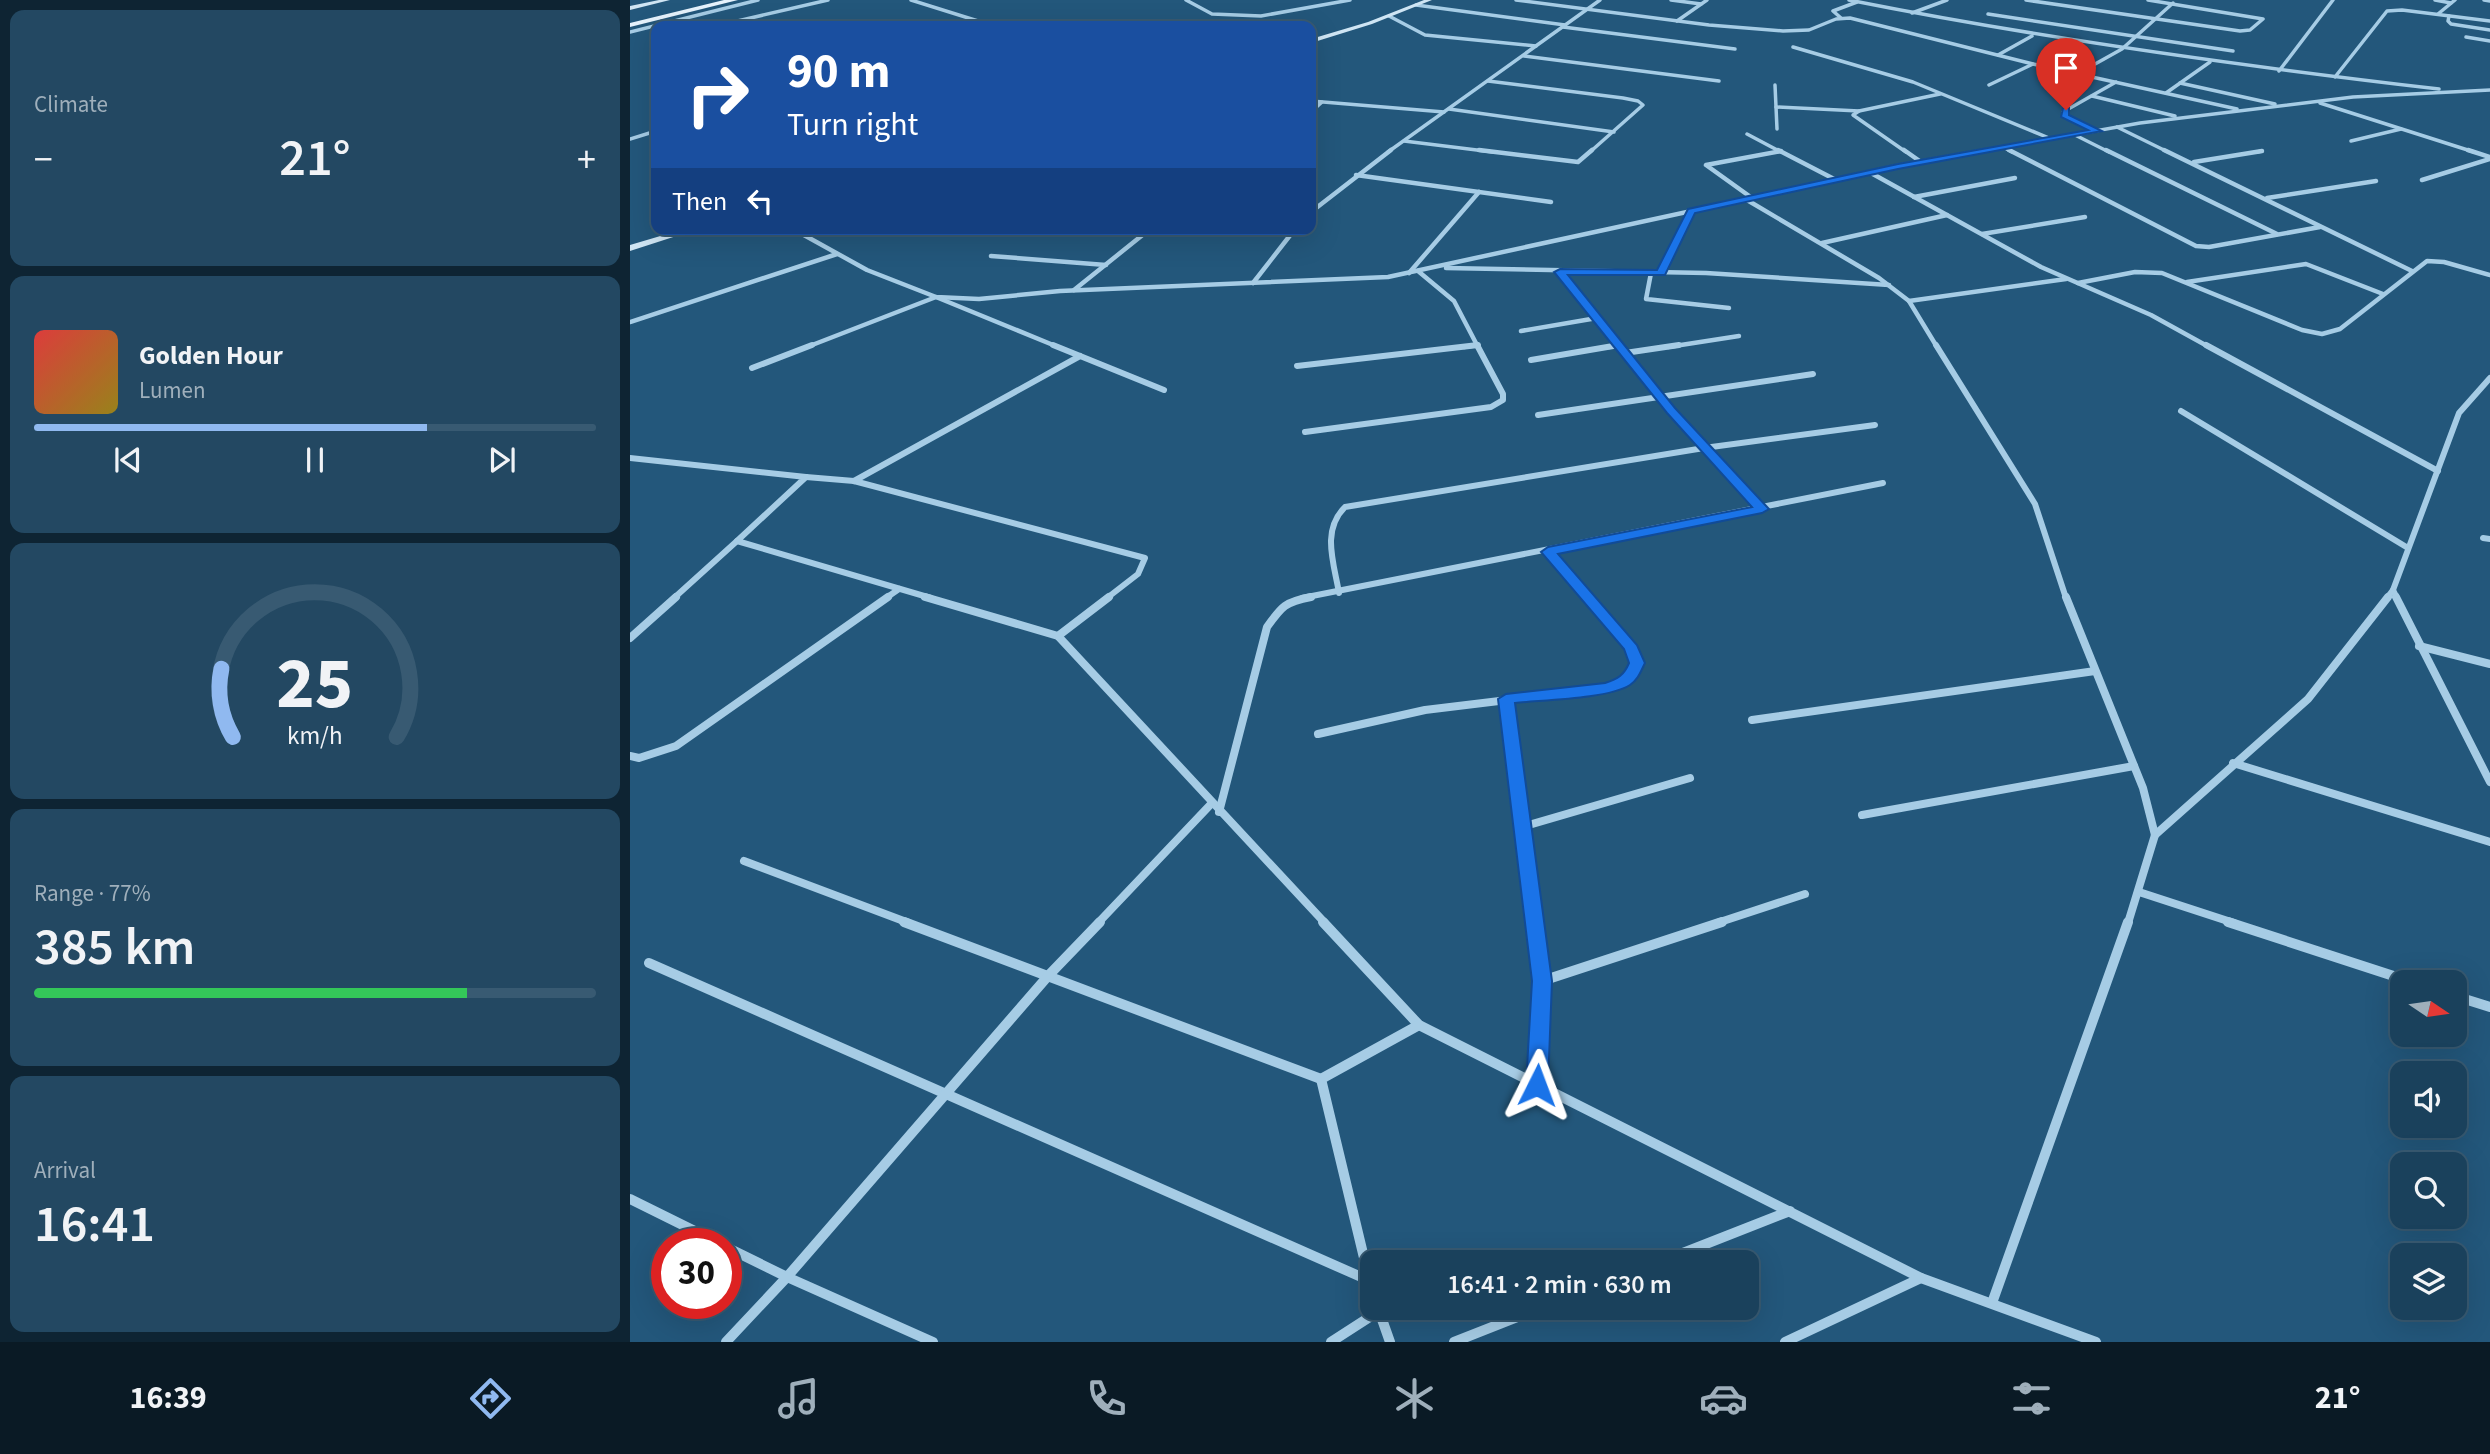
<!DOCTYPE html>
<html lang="en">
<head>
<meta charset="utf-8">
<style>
  :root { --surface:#1a415c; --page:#234862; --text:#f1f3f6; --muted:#9fafbb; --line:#385a72; --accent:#90b9f0 }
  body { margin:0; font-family:"Source Sans 3",sans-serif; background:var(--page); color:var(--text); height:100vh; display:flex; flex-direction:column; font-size:26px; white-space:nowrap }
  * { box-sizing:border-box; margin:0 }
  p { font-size:23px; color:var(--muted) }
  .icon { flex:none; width:38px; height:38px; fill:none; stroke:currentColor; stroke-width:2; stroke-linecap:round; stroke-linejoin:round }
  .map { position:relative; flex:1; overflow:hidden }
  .side { display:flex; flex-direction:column; gap:10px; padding:10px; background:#0e2433; width:630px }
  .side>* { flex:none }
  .guide { position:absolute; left:21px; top:21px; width:665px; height:214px; border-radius:14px; box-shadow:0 7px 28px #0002,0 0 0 2px var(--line); background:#1a4fa0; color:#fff; overflow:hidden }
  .needle { width:46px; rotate:103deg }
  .controls { position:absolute; left:1760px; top:970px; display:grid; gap:14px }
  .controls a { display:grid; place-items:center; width:77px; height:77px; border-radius:14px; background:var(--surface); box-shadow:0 7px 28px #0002,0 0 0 2px var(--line); font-size:35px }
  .speed { position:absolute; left:21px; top:1228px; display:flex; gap:14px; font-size:35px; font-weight:700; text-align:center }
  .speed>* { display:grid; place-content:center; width:91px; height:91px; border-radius:50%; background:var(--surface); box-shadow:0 7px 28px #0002,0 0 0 2px var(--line); line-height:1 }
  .speed .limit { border:10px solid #d22; background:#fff; color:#111 }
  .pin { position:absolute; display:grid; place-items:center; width:60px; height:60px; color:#fff; margin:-72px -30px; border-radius:50% 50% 50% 0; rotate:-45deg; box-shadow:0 0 7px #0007 }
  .pin .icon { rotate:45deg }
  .me { position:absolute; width:77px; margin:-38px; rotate:3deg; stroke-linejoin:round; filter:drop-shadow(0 0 5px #0008) }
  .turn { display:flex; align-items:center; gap:24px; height:147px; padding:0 21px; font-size:32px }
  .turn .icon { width:91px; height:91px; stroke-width:2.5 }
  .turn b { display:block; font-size:49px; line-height:60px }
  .then { display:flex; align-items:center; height:66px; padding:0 21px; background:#0003; gap:14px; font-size:26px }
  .big { font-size:52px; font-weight:600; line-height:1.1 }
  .side .widget { flex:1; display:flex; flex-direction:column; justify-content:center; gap:10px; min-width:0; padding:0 24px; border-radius:14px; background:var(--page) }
  .side .dial { align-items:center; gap:0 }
  .dial svg { height:182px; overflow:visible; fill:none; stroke:var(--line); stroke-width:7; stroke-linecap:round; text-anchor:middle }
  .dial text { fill:var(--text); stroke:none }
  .song { display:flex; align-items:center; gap:21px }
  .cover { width:84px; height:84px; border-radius:10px; background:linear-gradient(135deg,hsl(0 70% 55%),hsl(50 70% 35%)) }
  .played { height:7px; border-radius:4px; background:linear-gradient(90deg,var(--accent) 70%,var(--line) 70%) }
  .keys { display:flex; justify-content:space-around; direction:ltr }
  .heat { display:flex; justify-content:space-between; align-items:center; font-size:38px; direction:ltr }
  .charge { height:10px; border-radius:5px; background:linear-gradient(90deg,#34c759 77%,var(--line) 0) }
  .trip { position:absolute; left:730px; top:1250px; width:399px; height:70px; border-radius:14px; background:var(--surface); box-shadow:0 7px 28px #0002,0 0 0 2px var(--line); font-weight:600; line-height:70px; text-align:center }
  .tabs { display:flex; height:112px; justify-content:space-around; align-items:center; background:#0a1a25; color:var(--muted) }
  .tabs .icon { width:49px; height:49px }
  .tabs .selected { color:var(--accent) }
  .tabs b { font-size:32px; color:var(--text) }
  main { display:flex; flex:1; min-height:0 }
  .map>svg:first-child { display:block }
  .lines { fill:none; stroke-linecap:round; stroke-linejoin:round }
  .street-far4 { stroke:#a6cce5; stroke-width:3.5 }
  .street-far3 { stroke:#a6cce5; stroke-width:4.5 }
  .street-far2 { stroke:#a6cce5; stroke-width:6 }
  .street-far1 { stroke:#a6cce5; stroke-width:8 }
  .street { stroke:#a6cce5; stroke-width:10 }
  .secondary { fill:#cfe5f4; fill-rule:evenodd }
  .primary { fill:#e6f2fc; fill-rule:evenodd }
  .route { fill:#1a73e8; stroke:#114b97; stroke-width:2 }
</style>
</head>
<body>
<main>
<section class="side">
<div class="widget"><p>Climate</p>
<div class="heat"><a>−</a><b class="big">21°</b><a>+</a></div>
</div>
<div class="widget">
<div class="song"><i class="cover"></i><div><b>Golden Hour</b><p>Lumen</p></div></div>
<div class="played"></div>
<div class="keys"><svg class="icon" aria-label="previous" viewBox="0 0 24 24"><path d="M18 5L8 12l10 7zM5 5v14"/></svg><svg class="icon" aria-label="pause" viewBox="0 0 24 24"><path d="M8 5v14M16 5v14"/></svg><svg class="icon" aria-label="next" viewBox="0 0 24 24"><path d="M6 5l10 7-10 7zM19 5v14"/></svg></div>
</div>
<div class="widget dial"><svg viewBox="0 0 100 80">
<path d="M14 69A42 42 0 1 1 86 69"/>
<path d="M14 69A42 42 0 0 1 9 39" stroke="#90b9f0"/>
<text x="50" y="56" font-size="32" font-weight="700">25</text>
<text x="50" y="72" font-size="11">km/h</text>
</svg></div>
<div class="widget"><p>Range · 77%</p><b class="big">385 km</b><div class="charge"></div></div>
<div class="widget"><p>Arrival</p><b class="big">16:41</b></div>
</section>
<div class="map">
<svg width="1860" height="1342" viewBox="0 0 1860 1342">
  <rect width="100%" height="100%" fill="#23577b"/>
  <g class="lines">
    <g class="street-far4">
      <polyline points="281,0 364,26"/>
      <polyline points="556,0 582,14 631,16 720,0"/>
      <polyline points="886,0 1079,25 1153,31 1179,30 1206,19 1220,18 1403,64 1607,109"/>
      <polyline points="1041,0 1071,4"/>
      <path d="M1219 0C1414 39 1611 66 1809 89"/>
      <polyline points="1396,0 1610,31 1620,30 1633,19 1518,0"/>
      <polyline points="1805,0 1821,3"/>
      <polyline points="1854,0 1860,1"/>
      <polyline points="786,5 935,25"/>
      <polyline points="1282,13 1317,0"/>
      <polyline points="1358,14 1603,51"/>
      <polyline points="1808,14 1825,0"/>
      <polyline points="759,16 795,35 906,46"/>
      <polyline points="1819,16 1818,21 1821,24 1860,30"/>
      <polyline points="1211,18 1203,11 1227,2"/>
      <polyline points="1047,21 1077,0"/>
      <polyline points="86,26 198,0"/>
      <polyline points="933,27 1105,49"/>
      <polyline points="0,32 128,0"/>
      <polyline points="1836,37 1860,41"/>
      <polyline points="1163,47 1283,82 1419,138"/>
      <polyline points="1368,55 1402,36"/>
      <polyline points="894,56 1089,81"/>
      <polyline points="1649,71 1703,0"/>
      <polyline points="1449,73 1492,49 1543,3"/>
      <polyline points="1705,77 1757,11 1772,10 1860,21"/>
      <polyline points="858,81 993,98 1008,101 1013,105 960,152"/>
      <polyline points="1550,83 1645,104"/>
      <polyline points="1145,85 1147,129"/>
      <polyline points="1359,85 1403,64"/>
      <polyline points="1536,93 1580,62"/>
      <polyline points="1462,96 1545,116"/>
      <polyline points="681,101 814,112"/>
      <polyline points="1690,103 1844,152"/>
      <polyline points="1146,107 1229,111"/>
      <polyline points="819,109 984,132"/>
      <polyline points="681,112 692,102"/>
      <polyline points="1487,127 1538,152"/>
      <polyline points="1466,130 1434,116 1433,112 1486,82"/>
      <polyline points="1117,134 1151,152"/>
      <polyline points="1445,135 1479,152"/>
      <polyline points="0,139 26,131"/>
      <polyline points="774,141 863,152"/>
      <polyline points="1721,141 1771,129"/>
      <polyline points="1375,148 1382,152"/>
      <polyline points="758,152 970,0"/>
      <polyline points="1147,152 1151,151"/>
      <polyline points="1276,152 1223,115 1229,111 1310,94"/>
      <polyline points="1348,152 1510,123 1723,97 1860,90"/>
      <polyline points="1627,152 1632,151"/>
    </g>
    <g class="street-far3">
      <polyline points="849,150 948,162 962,150"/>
      <polyline points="1148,150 1206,180"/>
      <polyline points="1274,150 1291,162"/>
      <polyline points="1379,150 1566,246 1579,247 1690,227"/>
      <polyline points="1476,150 1647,234"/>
      <polyline points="1534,150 1782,271"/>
      <polyline points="1838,150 1860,157"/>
      <polyline points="1564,162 1632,151"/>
      <polyline points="1241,173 1411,267 1521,315 1579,347"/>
      <polyline points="726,175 921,202"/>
      <polyline points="1792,180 1860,159"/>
      <polyline points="1284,197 1385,178"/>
      <polyline points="1122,198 1076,165 1151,151"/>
      <polyline points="1637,198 1746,181"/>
      <polyline points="1117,200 1249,278 1279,301 1307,347"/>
      <polyline points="681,212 761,150"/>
      <polyline points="163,229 237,270 306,297 349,299 430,291 758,277 1268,166 1358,150"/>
      <polyline points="1352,234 1455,217"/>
      <polyline points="1192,243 1317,215"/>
      <polyline points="361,256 476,265"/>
      <polyline points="816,268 1076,273 1259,285"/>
      <polyline points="788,271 824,301 848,347"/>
      <polyline points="930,272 990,347"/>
      <polyline points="779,273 849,192"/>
      <polyline points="1021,273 1016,299 1099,308"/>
      <polyline points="1031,273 1062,211"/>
      <polyline points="1557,282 1676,264 1753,294"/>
      <polyline points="623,283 665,229"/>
      <polyline points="1448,283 1505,272 1532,273 1672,330 1692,334 1710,329 1797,261 1814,262 1860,275"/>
      <polyline points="444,290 520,229"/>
      <polyline points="1279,301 1436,279"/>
      <polyline points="0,322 207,254"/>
      <polyline points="891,331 967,318"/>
      <polyline points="177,347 306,297 428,347"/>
      <polyline points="834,347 848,345"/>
      <polyline points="979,347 989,345"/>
      <polyline points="1038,347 1109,336"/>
    </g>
    <g class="street-far2">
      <polyline points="423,345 534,390"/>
      <polyline points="989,345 1041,410 1132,509"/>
      <polyline points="1306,345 1405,504 1436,598"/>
      <polyline points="1576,345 1808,471"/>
      <polyline points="995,353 1049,345"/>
      <polyline points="901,360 989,345"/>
      <polyline points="667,366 848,345"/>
      <polyline points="122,368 182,345"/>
      <polyline points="1551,411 1778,548"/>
      <polyline points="908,415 1183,374"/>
      <polyline points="675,432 861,407 873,400 873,394 847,345"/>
      <polyline points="0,458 176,477 107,541 301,598"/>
      <polyline points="176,477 224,481 515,558 508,574 477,598"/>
      <polyline points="224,481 450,356"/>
      <polyline points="1853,538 1860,539"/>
      <polyline points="918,552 959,598"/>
      <path d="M709 593C704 563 691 531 715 507L1074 448 1245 425"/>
      <polyline points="44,598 107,541"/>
      <polyline points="256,598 269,589"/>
      <polyline points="672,598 1253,483"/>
      <polyline points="1757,598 1763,590"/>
      <polyline points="1767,598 1763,590 1829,413 1860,378"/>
    </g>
    <g class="street-far1">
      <polyline points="295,597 428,636 695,923"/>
      <polyline points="1436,597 1513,788 1525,835 1498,923"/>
      <polyline points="1766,597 1860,782"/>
      <polyline points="428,636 479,597"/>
      <polyline points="0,638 46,597"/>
      <polyline points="1789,646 1860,664"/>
      <polyline points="876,699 905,923"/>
      <polyline points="1122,720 1465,671"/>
      <path d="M688 734 795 710 977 688C991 683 1000 677 1007 663L1002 648 957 597"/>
      <polyline points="0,756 9,758 46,746 258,597"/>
      <polyline points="1603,763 1860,842"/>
      <path d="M589 812 637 627C652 606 655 602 681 597"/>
      <polyline points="1232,815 1504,766"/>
      <polyline points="892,827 1060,778"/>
      <polyline points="1525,835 1678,699 1758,597"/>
      <polyline points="114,861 279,923"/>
      <polyline points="1509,892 1604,923"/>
      <polyline points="468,923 582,803"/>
      <polyline points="1087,923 1175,894"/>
    </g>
    <g class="street">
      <polyline points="274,922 691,1079"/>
      <polyline points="693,922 789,1025 1291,1278 1466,1342"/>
      <polyline points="904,922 912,981 907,1085"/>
      <polyline points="1598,922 1782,982"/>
      <polyline points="19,963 738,1280"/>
      <polyline points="912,981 1092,922"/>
      <polyline points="1825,996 1860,1007"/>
      <polyline points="0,1199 91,1244"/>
      <polyline points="96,1247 157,1277 418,976 470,922"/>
      <polyline points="1030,1262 1160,1211"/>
      <polyline points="742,1291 691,1079 789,1025"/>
      <polyline points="1362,1303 1498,922"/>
      <polyline points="748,1308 760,1342"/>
      <polyline points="96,1342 157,1277 303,1342"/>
      <polyline points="701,1342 749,1311"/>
      <polyline points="824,1342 913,1307"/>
      <polyline points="1155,1342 1291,1278"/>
    </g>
    <g class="secondary">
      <polygon points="29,0 40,0 0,10 0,6"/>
      <polygon points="794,0 802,0 742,24 681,43 681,39 738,22"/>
      <polygon points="54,229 68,229 0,251 0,245"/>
    </g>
    <polygon class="primary" points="94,0 108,0 0,27 0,23"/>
  </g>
  <path class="route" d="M1433 108H1439V115L1472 131 1268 169 1065 213 1035 275H938L1045 408 1139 509 1132 513 928 554 1007 645 1015 663C1011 671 1008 680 1000 685 978 699 912 700 885 703L922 981 918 1085 915 1091 907 1094 899 1091 896 1085 902 981 868 699 876 694 975 683C988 679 994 675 999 663L994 649 911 552 918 547 1122 507 1037 413 924 272 930 269 1027 270 1058 209 1268 164 1458 130 1431 117Z"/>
</svg>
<div class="controls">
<a><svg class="needle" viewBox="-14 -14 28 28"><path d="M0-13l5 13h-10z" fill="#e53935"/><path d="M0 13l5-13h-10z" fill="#9fafbb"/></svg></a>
<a><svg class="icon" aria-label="sound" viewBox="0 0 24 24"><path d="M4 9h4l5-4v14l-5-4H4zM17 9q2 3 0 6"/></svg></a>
<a><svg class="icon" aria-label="search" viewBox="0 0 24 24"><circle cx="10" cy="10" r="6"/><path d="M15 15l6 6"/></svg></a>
<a><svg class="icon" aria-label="layers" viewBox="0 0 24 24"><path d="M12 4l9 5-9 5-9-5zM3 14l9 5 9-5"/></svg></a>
</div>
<div class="speed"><div class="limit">30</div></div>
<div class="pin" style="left:1436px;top:110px;background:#d93025"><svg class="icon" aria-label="arrive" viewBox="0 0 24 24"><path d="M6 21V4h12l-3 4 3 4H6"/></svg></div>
<svg class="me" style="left:907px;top:1085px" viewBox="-20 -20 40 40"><path d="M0-17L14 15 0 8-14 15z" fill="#1a73e8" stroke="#fff" stroke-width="4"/></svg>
<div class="trip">16:41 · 2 min · 630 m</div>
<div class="guide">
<div class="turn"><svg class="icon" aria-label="right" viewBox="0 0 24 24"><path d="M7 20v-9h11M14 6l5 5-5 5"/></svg><div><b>90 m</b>Turn right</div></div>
<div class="then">Then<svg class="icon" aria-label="left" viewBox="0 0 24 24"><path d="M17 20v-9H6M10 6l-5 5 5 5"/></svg></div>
</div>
</div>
</main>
<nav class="tabs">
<b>16:39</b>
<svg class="icon selected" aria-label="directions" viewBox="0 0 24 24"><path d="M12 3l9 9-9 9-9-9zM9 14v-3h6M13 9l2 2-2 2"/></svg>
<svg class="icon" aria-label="music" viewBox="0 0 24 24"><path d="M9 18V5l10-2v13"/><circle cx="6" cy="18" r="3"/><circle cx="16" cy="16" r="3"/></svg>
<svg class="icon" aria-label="phone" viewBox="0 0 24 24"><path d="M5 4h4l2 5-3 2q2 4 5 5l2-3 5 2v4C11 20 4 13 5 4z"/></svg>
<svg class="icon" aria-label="climate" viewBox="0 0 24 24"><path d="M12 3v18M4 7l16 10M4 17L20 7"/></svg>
<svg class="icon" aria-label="car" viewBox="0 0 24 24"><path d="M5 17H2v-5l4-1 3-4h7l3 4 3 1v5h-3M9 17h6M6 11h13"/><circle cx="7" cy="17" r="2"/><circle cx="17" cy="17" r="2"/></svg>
<svg class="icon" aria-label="filters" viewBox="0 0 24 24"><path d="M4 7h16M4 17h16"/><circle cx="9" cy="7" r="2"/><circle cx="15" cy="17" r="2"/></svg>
<b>21°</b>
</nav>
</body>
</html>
